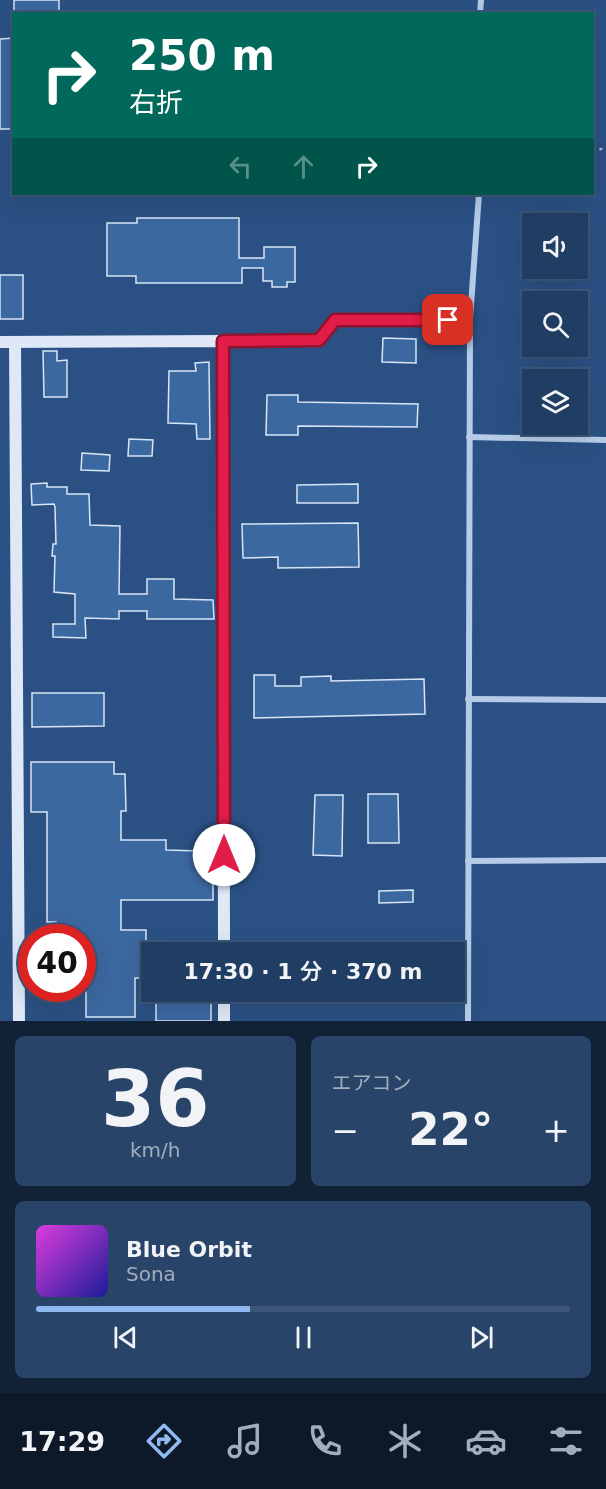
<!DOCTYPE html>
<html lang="ja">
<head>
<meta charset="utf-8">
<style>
  :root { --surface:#203d63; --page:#284469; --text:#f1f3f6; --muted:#a2aebe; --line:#3d5678; --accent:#90b9f0 }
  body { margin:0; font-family:"DejaVu Sans","Noto Sans JP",sans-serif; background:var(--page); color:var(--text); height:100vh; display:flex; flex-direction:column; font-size:22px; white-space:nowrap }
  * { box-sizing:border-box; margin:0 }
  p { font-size:20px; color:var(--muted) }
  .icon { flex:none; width:33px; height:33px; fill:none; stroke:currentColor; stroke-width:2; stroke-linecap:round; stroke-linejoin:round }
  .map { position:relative; height:1021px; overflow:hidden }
  .side { display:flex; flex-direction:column; gap:15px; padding:15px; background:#122236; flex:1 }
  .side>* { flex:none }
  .guide { position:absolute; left:12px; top:12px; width:582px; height:183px; border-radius:0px; box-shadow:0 6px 24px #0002,0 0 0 2px var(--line); background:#00695c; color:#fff; overflow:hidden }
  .buttons { position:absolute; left:522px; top:213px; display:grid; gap:12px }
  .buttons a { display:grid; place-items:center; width:66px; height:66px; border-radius:0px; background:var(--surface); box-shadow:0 6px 24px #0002,0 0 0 2px var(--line); font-size:30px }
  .speed { position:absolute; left:18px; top:924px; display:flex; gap:12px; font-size:30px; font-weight:700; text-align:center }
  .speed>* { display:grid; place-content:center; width:78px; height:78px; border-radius:50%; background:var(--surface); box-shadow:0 6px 24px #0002,0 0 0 2px var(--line); line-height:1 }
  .speed .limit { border:9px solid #d22; background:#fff; color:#111 }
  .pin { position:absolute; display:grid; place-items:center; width:51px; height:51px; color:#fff; margin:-26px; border-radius:12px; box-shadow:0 3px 9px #0006 }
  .me { position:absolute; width:66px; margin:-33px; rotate:0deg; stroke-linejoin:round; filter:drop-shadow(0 0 4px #0008) }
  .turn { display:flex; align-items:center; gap:21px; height:126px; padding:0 18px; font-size:27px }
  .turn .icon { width:78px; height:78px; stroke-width:2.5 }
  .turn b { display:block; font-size:42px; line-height:51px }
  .lanes { display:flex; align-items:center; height:57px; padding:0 18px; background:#0003; justify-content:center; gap:30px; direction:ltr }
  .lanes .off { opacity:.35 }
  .big { font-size:45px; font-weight:600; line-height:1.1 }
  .side .card { flex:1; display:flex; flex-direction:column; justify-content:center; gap:9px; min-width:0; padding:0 21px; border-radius:9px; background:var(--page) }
  .side .dial { align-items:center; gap:0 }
  .dial b { font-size:78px; line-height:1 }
  .song { display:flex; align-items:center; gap:18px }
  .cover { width:72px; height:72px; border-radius:9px; background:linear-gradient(135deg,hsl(300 70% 55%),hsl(240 70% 35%)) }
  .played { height:6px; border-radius:3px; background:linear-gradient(90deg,var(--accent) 40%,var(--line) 40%) }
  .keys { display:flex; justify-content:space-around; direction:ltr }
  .heat { display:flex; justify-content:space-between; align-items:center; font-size:33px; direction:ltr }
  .side .tiles { flex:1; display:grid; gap:15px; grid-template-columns:1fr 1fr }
  .card:last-child { grid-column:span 2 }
  .trip { position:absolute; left:141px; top:942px; width:324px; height:60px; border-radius:0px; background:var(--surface); box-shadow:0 6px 24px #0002,0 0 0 2px var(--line); font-weight:600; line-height:60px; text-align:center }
  .tab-bar { display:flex; height:96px; justify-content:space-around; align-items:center; background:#0d1828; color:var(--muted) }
  .tab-bar .icon { width:42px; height:42px }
  .tab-bar .selected { color:var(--accent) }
  .tab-bar b { font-size:27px; color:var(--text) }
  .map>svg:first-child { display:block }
  .building { fill:#3c68a0; stroke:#d8e5f6; stroke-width:1.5 }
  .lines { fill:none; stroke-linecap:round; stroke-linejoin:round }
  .path { stroke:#b5cbe7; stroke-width:2; stroke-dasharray:3 4.5; stroke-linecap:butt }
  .street { stroke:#b5cbe7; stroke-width:6 }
  .secondary { stroke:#dee8f6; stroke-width:12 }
  .route-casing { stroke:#92132f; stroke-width:15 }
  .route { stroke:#e11d48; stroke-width:10 }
</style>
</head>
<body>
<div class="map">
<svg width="606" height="1021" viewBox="0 0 606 1021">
  <rect width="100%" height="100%" fill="#2b5184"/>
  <g class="building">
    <rect x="14" y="0" width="45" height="14"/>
    <polygon points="14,38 14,129 0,129 0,39"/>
    <polygon points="137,218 239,218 239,258 264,258 264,247 295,247 295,282 287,282 287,287 272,287 272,281 263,281 263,268 242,268 242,283 136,283 136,276 107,276 107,223 137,223"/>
    <rect x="0" y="275" width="23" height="44"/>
    <polygon points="383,338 416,339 416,363 382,362"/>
    <polygon points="43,351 57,351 57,361 67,360 67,397 44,397"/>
    <polygon points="209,362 210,439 197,439 196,424 168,423 169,371 196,371 195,363"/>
    <polygon points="267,395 298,395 298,402 418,404 417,427 298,426 298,435 266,435"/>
    <polygon points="129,439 153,440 152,456 128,456"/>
    <polygon points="82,453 110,455 109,471 81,470"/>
    <polygon points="47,483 47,487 67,487 67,494 89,494 90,525 120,526 119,594 147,594 147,579 174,579 174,599 213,600 214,619 147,619 147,611 119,611 119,619 85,618 86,638 53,637 53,624 75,624 75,594 54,592 55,556 52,556 53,544 56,544 55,507 54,504 32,505 31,484"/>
    <polygon points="358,484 358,503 297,503 297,485"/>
    <polygon points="358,523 359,567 278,568 278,557 243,558 242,524"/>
    <polygon points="254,675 275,675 275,686 301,686 301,677 331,676 331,681 424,679 425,714 254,718"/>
    <polygon points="32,693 104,693 104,726 32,727"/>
    <polygon points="31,762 114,762 114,774 125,774 126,811 121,811 121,840 166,840 166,850 200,851 200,866 213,866 213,900 121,900 121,930 146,930 146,978 135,978 135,1017 86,1017 86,977 82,977 82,938 56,938 56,922 47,922 47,812 31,812"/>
    <polygon points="368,794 398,794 399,843 368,843"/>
    <polygon points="315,795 343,795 342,856 313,855"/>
    <polygon points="413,890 413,902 379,903 379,891"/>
    <polygon points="271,941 292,941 292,952 272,952"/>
    <rect x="156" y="998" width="55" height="23"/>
  </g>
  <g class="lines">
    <polyline class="path" points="592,151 606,148"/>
    <g class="street">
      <polyline points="480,14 481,0"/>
      <polyline points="223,341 319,340 335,320 470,319"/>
      <polyline points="469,437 606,440"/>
      <polyline points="468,699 606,700"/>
      <polyline points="468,861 606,860"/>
      <polyline points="468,1021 470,319 479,194"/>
    </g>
    <g class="secondary">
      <polyline points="0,342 223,341 224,952"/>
      <polyline points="15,342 19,1021"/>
      <polyline points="224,1021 224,992"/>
    </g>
  </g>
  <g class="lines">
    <defs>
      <polyline id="route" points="224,855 223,341 319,340 335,320 448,320"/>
    </defs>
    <use href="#route" class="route-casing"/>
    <use href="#route" class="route"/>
  </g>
</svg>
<div class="buttons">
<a><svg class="icon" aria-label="sound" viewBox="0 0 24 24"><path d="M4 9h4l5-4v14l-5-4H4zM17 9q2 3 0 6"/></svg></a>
<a><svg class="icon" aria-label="search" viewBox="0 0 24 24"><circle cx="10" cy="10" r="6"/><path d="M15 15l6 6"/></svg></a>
<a><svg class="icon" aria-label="layers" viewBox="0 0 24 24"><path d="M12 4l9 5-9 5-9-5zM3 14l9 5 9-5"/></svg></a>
</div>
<div class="speed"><div class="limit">40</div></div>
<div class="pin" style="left:448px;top:320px;background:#d93025"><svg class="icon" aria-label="arrive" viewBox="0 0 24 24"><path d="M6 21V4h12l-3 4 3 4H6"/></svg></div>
<svg class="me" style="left:224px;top:855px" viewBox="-20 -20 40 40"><circle r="19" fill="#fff"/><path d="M0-13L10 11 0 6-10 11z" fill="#e11d48"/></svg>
<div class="trip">17:30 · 1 分 · 370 m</div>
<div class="guide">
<div class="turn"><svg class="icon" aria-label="right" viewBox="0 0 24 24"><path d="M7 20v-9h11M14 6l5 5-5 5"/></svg><div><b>250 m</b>右折</div></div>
<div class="lanes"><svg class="icon off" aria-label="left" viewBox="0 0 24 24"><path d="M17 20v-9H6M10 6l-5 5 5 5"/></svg><svg class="icon off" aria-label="ahead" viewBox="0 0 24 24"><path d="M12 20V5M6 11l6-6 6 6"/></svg><svg class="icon" aria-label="right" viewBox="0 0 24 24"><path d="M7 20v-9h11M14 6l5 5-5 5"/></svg></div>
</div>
</div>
<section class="side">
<div class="tiles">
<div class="card dial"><b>36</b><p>km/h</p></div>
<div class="card"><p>エアコン</p>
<div class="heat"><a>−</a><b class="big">22°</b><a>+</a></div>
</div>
<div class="card">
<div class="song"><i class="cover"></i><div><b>Blue Orbit</b><p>Sona</p></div></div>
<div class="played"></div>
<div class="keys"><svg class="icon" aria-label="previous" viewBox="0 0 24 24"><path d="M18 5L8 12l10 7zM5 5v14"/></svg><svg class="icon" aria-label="pause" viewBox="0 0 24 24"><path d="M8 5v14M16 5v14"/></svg><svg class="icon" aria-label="next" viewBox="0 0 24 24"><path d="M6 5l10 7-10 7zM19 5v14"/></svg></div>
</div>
</div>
</section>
<nav class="tab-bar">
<b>17:29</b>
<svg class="icon selected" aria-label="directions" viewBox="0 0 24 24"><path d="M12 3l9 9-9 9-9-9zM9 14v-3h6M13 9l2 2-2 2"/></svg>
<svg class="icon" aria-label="music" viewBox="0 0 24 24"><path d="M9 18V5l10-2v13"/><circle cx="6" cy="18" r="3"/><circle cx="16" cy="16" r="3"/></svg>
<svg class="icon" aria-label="phone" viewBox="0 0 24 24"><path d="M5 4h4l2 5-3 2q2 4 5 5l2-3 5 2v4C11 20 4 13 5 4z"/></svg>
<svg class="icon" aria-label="climate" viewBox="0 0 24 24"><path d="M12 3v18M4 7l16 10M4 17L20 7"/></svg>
<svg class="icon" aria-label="car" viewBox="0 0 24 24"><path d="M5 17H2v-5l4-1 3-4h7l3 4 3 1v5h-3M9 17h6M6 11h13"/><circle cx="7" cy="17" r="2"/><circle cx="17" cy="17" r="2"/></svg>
<svg class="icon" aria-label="filters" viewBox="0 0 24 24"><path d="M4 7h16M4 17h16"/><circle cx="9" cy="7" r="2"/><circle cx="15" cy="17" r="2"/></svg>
</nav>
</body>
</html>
